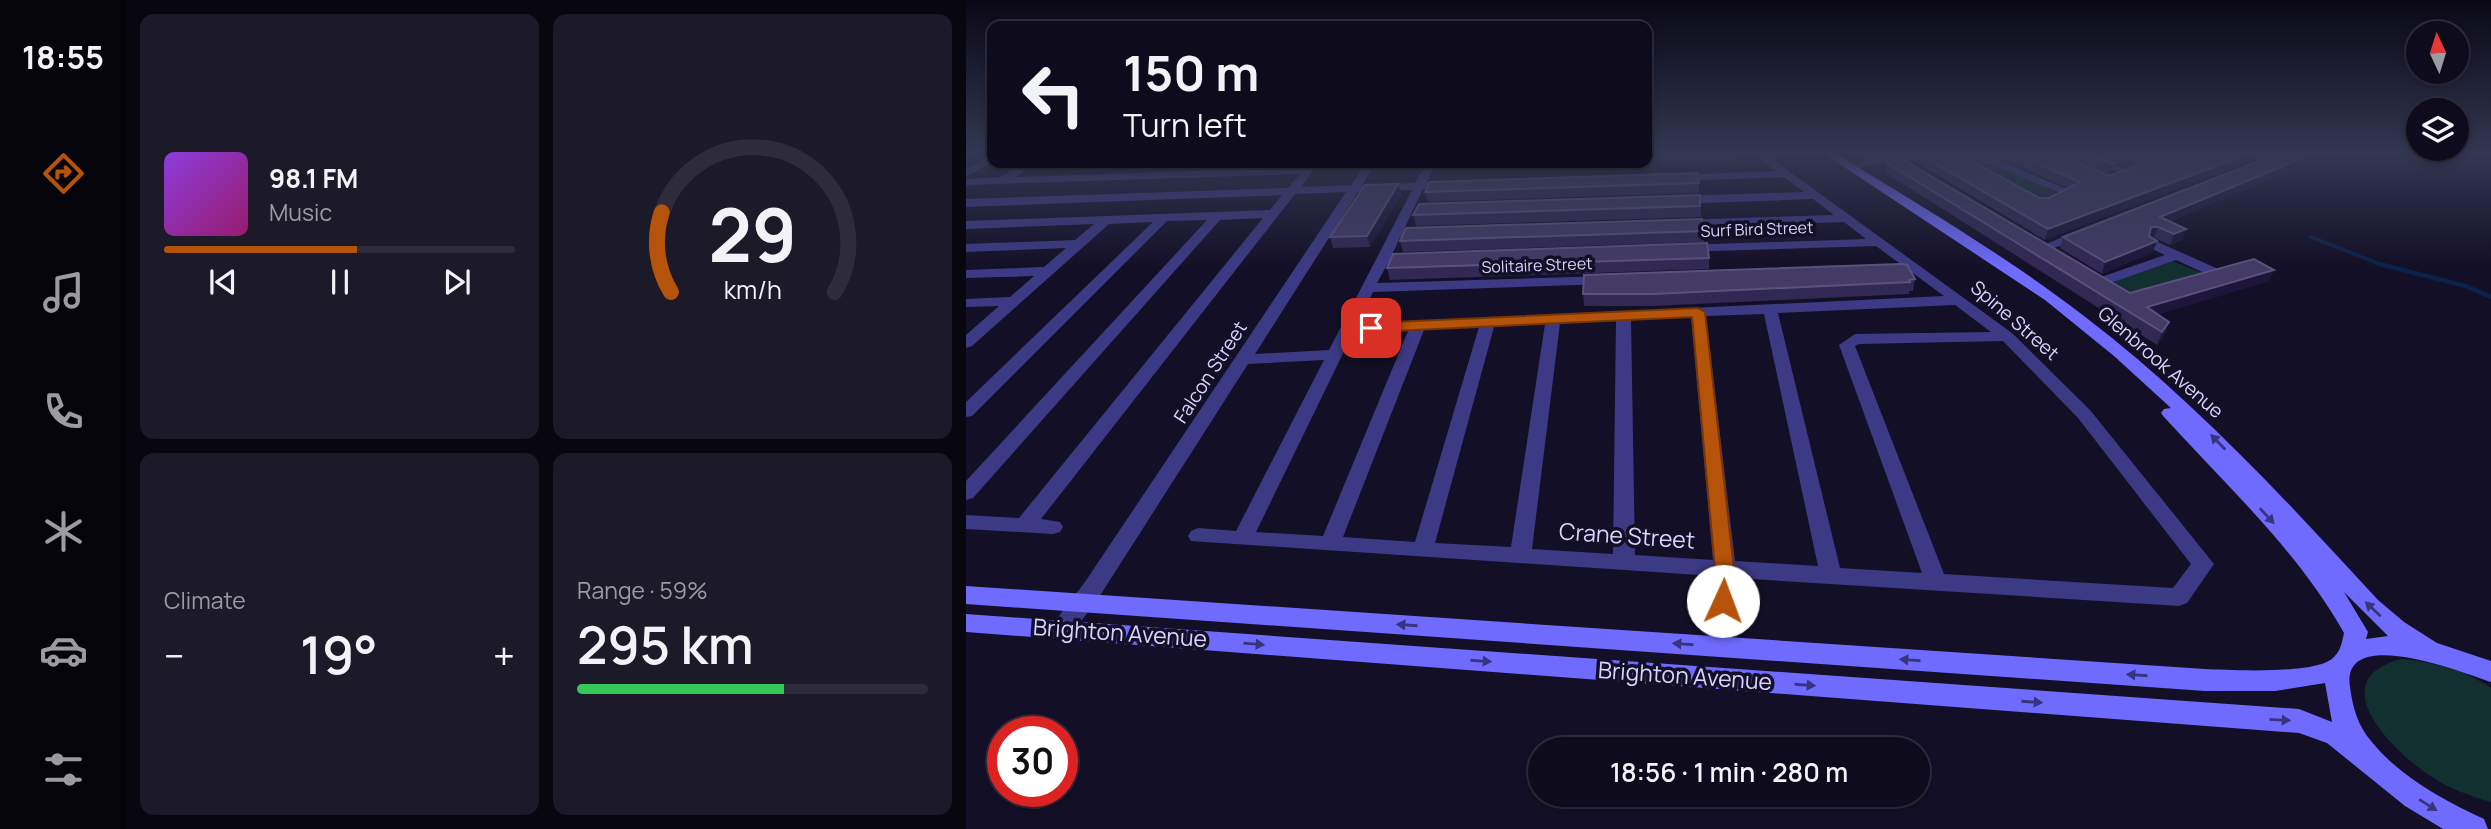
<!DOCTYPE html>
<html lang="en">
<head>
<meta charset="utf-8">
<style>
  :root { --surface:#0e0b1c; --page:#1c1929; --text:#f1f3f6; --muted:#9b9ba3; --line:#2e2b3b; --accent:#b45309 }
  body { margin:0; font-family:Manrope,sans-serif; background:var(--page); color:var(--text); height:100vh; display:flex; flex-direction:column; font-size:26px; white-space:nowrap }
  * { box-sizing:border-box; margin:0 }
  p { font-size:23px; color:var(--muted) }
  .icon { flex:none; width:38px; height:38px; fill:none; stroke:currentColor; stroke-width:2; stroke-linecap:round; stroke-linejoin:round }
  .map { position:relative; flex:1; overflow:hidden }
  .panel { display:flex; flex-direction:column; gap:14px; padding:14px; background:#08060f; width:840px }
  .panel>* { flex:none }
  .guide { position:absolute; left:21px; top:21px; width:665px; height:147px; border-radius:14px; box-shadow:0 4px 10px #0003,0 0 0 2px var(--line); background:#0e0b1c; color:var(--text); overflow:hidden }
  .needle { width:46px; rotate:356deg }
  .controls { position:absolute; left:1440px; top:21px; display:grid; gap:14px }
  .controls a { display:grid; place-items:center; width:63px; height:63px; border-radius:50%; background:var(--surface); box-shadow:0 4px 10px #0003,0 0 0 2px var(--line); font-size:35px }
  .speed { position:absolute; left:21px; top:716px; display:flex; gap:14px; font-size:35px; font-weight:700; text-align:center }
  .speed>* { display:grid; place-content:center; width:91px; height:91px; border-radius:50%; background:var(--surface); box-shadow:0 4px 10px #0003,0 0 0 2px var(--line); line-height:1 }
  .speed .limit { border:10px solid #d22; background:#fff; color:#111 }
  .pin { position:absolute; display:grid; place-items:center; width:60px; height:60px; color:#fff; margin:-30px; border-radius:14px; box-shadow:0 4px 10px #0006 }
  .me { position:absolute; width:77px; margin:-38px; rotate:2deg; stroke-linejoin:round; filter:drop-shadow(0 0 5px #0008) }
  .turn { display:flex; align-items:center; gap:24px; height:147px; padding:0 21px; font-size:32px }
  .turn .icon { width:91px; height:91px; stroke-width:2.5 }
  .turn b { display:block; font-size:49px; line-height:60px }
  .big { font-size:52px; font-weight:600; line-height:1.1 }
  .panel .widget { flex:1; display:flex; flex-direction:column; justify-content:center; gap:10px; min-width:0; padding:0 24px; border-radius:14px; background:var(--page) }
  .panel .dial { align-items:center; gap:0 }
  .dial svg { height:182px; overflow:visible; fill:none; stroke:var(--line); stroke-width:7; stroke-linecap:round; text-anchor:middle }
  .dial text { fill:var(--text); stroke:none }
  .song { display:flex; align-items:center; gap:21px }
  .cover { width:84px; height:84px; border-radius:10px; background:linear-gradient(135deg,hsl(270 70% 55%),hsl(320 70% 35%)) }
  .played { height:7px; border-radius:4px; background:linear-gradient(90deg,var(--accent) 55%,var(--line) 55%) }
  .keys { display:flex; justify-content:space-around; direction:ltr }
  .heat { display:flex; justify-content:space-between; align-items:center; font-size:38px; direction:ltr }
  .charge { height:10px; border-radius:5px; background:linear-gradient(90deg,#34c759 59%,var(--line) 0) }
  .panel .tiles { flex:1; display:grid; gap:14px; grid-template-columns:repeat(2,1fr) }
  .trip { position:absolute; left:562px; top:737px; width:402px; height:70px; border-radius:35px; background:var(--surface); box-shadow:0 4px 10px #0003,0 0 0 2px var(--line); font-weight:600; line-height:70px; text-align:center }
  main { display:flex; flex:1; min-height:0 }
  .dock { display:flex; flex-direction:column; width:126px; justify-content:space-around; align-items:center; background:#06040b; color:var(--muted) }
  .dock .icon { width:49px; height:49px }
  .dock .on { color:var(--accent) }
  .dock b { font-size:32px; color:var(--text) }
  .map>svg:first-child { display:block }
  .green { fill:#12302f }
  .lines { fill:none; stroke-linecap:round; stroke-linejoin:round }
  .stream-far1 { stroke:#0c2248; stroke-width:3.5 }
  .stream { stroke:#0c2248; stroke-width:4.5 }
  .street { fill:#3d3a85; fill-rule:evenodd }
  .secondary { fill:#6f6bff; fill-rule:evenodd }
  .wall { fill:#312854 }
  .shaded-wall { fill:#1d163a }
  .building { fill:#433a66; stroke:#5a527e; stroke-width:2 }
  .oneway { fill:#38347d }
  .route { fill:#b45309; stroke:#753606; stroke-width:2 }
  .labels { text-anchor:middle; stroke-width:7; stroke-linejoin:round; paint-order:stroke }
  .far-street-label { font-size:16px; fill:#d9d4ff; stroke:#130f26 }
  .street-label { font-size:19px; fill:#d9d4ff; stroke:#130f26 }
  .near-street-label { font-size:23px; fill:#d9d4ff; stroke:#130f26 }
</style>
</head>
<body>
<main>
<nav class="dock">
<b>18:55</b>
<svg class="icon on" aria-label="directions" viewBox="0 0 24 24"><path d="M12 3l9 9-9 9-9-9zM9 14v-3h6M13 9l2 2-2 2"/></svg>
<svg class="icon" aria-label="music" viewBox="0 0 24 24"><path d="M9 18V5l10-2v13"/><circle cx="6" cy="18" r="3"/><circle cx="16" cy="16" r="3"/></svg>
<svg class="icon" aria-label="phone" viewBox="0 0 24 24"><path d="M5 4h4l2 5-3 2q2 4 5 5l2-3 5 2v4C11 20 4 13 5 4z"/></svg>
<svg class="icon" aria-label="climate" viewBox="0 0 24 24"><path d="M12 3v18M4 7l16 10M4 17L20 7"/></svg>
<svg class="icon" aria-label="car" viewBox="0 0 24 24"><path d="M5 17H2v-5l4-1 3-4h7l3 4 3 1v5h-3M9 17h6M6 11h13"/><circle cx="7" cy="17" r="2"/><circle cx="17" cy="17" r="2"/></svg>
<svg class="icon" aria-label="filters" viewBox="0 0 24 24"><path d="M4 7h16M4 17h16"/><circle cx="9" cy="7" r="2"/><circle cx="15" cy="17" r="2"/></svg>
</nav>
<section class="panel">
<div class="tiles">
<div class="widget">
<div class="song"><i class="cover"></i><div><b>98.1 FM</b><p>Music</p></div></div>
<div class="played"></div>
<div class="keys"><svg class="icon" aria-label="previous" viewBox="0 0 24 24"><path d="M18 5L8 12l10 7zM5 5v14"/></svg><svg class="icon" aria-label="pause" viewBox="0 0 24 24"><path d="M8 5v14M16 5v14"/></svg><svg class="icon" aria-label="next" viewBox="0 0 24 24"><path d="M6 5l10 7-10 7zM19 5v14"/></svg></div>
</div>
<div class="widget dial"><svg viewBox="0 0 100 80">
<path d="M14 69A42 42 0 1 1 86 69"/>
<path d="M14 69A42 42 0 0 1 10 34" stroke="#b45309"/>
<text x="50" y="56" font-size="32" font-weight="700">29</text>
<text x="50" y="72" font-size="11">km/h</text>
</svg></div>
<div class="widget"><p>Climate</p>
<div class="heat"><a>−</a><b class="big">19°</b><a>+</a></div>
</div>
<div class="widget"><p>Range · 59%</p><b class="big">295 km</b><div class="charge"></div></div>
</div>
</section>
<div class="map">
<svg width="1525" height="829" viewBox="0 0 1525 829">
  <rect width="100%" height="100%" fill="#130f26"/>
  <g class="green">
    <path d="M1028 165 1088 190 1090 194C1070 206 1035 178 1017 168Z"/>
    <polygon points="1207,261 1236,273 1174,294 1163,293 1148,285 1150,281"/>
    <path d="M1435 659C1467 662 1498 669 1525 688V802C1504 796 1484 789 1466 777 1428 753 1354 680 1435 659Z"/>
  </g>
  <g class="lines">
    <polyline class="stream-far1" points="1345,237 1419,266"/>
    <polyline class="stream" points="1413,264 1500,286 1525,297"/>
    <g class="street">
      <path d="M798 153 1046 333 1124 410 1248 564 1221 603 1213 606 769 578 766 647 762 654 754 657 746 654 742 647 748 576 225 541 222 536 225 531 232 528 270 531 358 360 282 364 135 594 105 635 97 637 89 635 85 628 89 621 119 582 380 192 329 194 75 519 94 522 97 527 94 532 87 534 0 529V515L53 518 297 218 254 220 7 498 0 500V481L241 220 201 221 6 416 0 417V402L187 222 143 224 6 346 0 348V335L33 306 0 307V299L44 297 68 276 0 278V270L78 267 100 248 0 252V244L109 240 128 224 0 229V221L304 210 316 195 0 207V199L322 188 334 174 0 185V179L34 177 57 163H69L50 177 339 167 343 163H353L335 187 385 185 400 163H410L396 185 449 183 460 163H557L552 166 467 169 461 182H485L491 185 485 188 457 189 438 229 461 228 467 232 461 236 434 237 426 255 448 254 455 258 448 262 422 263 411 283 641 276 648 280 641 284 407 292 392 324 978 296 910 246 712 252 710 249 717 245 900 239 878 222 709 227 707 224 713 220 868 215 847 199 710 204 704 200 710 196 838 192 818 177 709 181 703 178 709 175 810 171 791 157 681 161V155ZM446 190 363 350 289 354 392 192ZM989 305 1025 332 889 334 873 345 956 573 874 568 812 313ZM798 314 852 566 769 561 740 316ZM725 317 747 560 669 555 665 320ZM650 321 647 554 566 549 594 323ZM579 324 545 547 469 543 528 327ZM513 327 449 542 377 537 458 330ZM442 331 357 536 290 532 387 333ZM1037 341 1112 418 1225 564 1207 588 978 574 889 346 893 344Z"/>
      <polygon points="917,153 939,153 936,157 958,171 948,173 926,160 884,170 879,167 918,155"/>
      <polygon points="1009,153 1017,153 1109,193 1099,195 1024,164 1016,166 1030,175 1020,177 1002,166 1015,160 1009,157"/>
      <polygon points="1104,153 1118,153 1169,173 1159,175"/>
      <polygon points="26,154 26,162 0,177 0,169"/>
      <polygon points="1116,229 1120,230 1120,236 1080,251 1073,247"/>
      <polygon points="1187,240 1257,271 1259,274 1252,278 1247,277 1210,260 1142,284 1132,284 1132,278 1199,255 1182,247 1182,241"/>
    </g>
    <path class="secondary" d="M857 153H869C953 205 1039 255 1118 316 1226 398 1320 500 1412 600L1438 622 1471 643 1525 661V682C1501 674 1374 623 1384 687 1387 708 1391 724 1405 741 1434 777 1477 800 1518 819L1522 829H1477L1439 806 1361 743 1333 733 0 632V614L1333 709 1366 722 1359 683 1309 691H1239L0 604V586L1239 669C1264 670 1352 675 1368 657 1375 650 1376 642 1378 633 1332 551 1260 485 1198 417L1195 413 1198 409 1205 408 1148 356 1079 300ZM1378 592 1422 636 1400 639 1402 632Z"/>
  </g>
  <g class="wall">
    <polygon points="940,153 1009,153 1008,160 1005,161 1073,198 1083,198 1102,188 1022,153 1123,153 1148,163 1145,173 1141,174 1099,158 1143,176 1164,168 1124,153 1195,153 1079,240 940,156"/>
    <polygon points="1368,153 1204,221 1216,240 1204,245 1188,238 1186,238 1187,252 1136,274 1094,248 1097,237"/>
    <polygon points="921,163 1164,293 1308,270 1303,281 1192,314 1203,322 1199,334 1191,345 920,173"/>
    <polygon points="733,183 733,193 462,202 459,192"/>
    <polygon points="432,184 435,194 404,247 367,248 364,237"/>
    <polygon points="734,195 735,217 450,226 447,215"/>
    <polygon points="738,231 738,242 437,252 434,241"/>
    <polygon points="743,258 743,269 424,280 421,268"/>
    <polygon points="949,279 947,291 943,291 943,294 688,306 618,306 617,294"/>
  </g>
  <g class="shaded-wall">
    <polygon points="1003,153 1009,153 1008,160 1001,162"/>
    <polygon points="1285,153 1307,153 1079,240 1082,229"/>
    <polygon points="1349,153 1368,153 1192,227 1188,238 1181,238 1185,227 1194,217"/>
    <polygon points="1148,163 1145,173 1141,174 1144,164"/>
    <polygon points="432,184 435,194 404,247 401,236"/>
    <polygon points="1220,229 1216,240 1204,245 1208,234"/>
    <polygon points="1191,241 1187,252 1136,274 1139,262"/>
    <polygon points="1308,270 1303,281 1177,319 1181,307"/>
    <polygon points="1203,322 1199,334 1191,345 1196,332"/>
  </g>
  <g class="building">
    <polygon points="951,153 1003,153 1004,160 1073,198 1083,198 1114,182 1047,153 1087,153 1143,176 1175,164 1173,161 1152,153 1195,153 1200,155 1206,153 1285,153 1082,229"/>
    <polygon points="1113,153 1124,153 1148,163 1144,164"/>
    <polygon points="1314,153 1349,153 1194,217 1220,229 1208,234 1192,227 1185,227 1183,236 1191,241 1139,262 1097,237"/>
    <polygon points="936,159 1164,293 1288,259 1308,270 1181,307 1203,322 1196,332 921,163"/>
    <polygon points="731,173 733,183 459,192 464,182"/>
    <polygon points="432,184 401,236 364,237 399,185"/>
    <polygon points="734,195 734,206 447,215 453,204"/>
    <polygon points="736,219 738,231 434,241 440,228"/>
    <polygon points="741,243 743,258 421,268 427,254"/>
    <polygon points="935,264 941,265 949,279 943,280 944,282 687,294 617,294 618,275"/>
  </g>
  <defs><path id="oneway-solid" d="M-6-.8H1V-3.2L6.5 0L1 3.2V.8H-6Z" transform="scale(1.75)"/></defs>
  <g class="oneway">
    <use href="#oneway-solid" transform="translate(1252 442) rotate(-134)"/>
    <use href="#oneway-solid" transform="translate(1301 516) rotate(47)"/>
    <use href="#oneway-solid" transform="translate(1407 609) rotate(-137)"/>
    <use href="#oneway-solid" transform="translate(441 625) rotate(-176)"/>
    <use href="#oneway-solid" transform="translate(288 644) rotate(5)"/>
    <use href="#oneway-solid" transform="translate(717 644) rotate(-176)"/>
    <use href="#oneway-solid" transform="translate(944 660) rotate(-176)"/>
    <use href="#oneway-solid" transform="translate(515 661) rotate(4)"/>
    <use href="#oneway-solid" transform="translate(1171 675) rotate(-176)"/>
    <use href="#oneway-solid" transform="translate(839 685) rotate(4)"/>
    <use href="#oneway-solid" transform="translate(1066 702) rotate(4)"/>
    <use href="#oneway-solid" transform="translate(1314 720) rotate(3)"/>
    <use href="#oneway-solid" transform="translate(1462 805) rotate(32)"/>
  </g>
  <linearGradient id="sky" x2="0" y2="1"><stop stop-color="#0a0815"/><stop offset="0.57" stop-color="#333752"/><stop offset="1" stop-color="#333752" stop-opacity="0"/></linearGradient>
  <rect width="1525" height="269" fill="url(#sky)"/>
  <polygon class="route" points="732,308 739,312 768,569 764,607 750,607 747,601 749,569 726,317 405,332 398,328 405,323"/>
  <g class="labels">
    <g class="far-street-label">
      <text transform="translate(791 229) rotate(-2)" y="6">Surf Bird Street</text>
      <text transform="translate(571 265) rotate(-2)" y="6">Solitaire Street</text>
    </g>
    <g class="street-label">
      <text transform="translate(1049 320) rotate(41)" y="7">Spine Street</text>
      <text transform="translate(1195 362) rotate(41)" y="7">Glenbrook Avenue</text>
      <text transform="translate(244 372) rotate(-57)" y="7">Falcon Street</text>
    </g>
    <g class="near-street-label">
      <text transform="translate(661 536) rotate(4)" y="8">Crane Street</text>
      <text transform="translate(154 633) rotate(4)" y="8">Brighton Avenue</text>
      <text transform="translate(719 676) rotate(4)" y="8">Brighton Avenue</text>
    </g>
  </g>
</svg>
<div class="controls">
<a><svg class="needle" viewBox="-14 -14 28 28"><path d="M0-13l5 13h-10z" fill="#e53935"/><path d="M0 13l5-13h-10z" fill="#9b9ba3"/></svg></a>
<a><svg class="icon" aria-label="layers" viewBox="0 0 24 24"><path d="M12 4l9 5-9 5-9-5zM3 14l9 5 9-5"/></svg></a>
</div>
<div class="speed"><div class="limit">30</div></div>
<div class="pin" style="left:405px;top:328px;background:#d93025"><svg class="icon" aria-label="arrive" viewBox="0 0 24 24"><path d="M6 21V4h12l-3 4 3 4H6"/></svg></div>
<svg class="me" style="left:757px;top:601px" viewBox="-20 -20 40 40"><circle r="19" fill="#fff"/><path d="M0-13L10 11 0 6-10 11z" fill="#b45309"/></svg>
<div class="trip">18:56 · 1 min · 280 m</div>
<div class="guide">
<div class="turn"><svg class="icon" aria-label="left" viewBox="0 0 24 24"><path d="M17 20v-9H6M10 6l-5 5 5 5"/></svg><div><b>150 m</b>Turn left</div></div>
</div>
</div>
</main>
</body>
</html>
